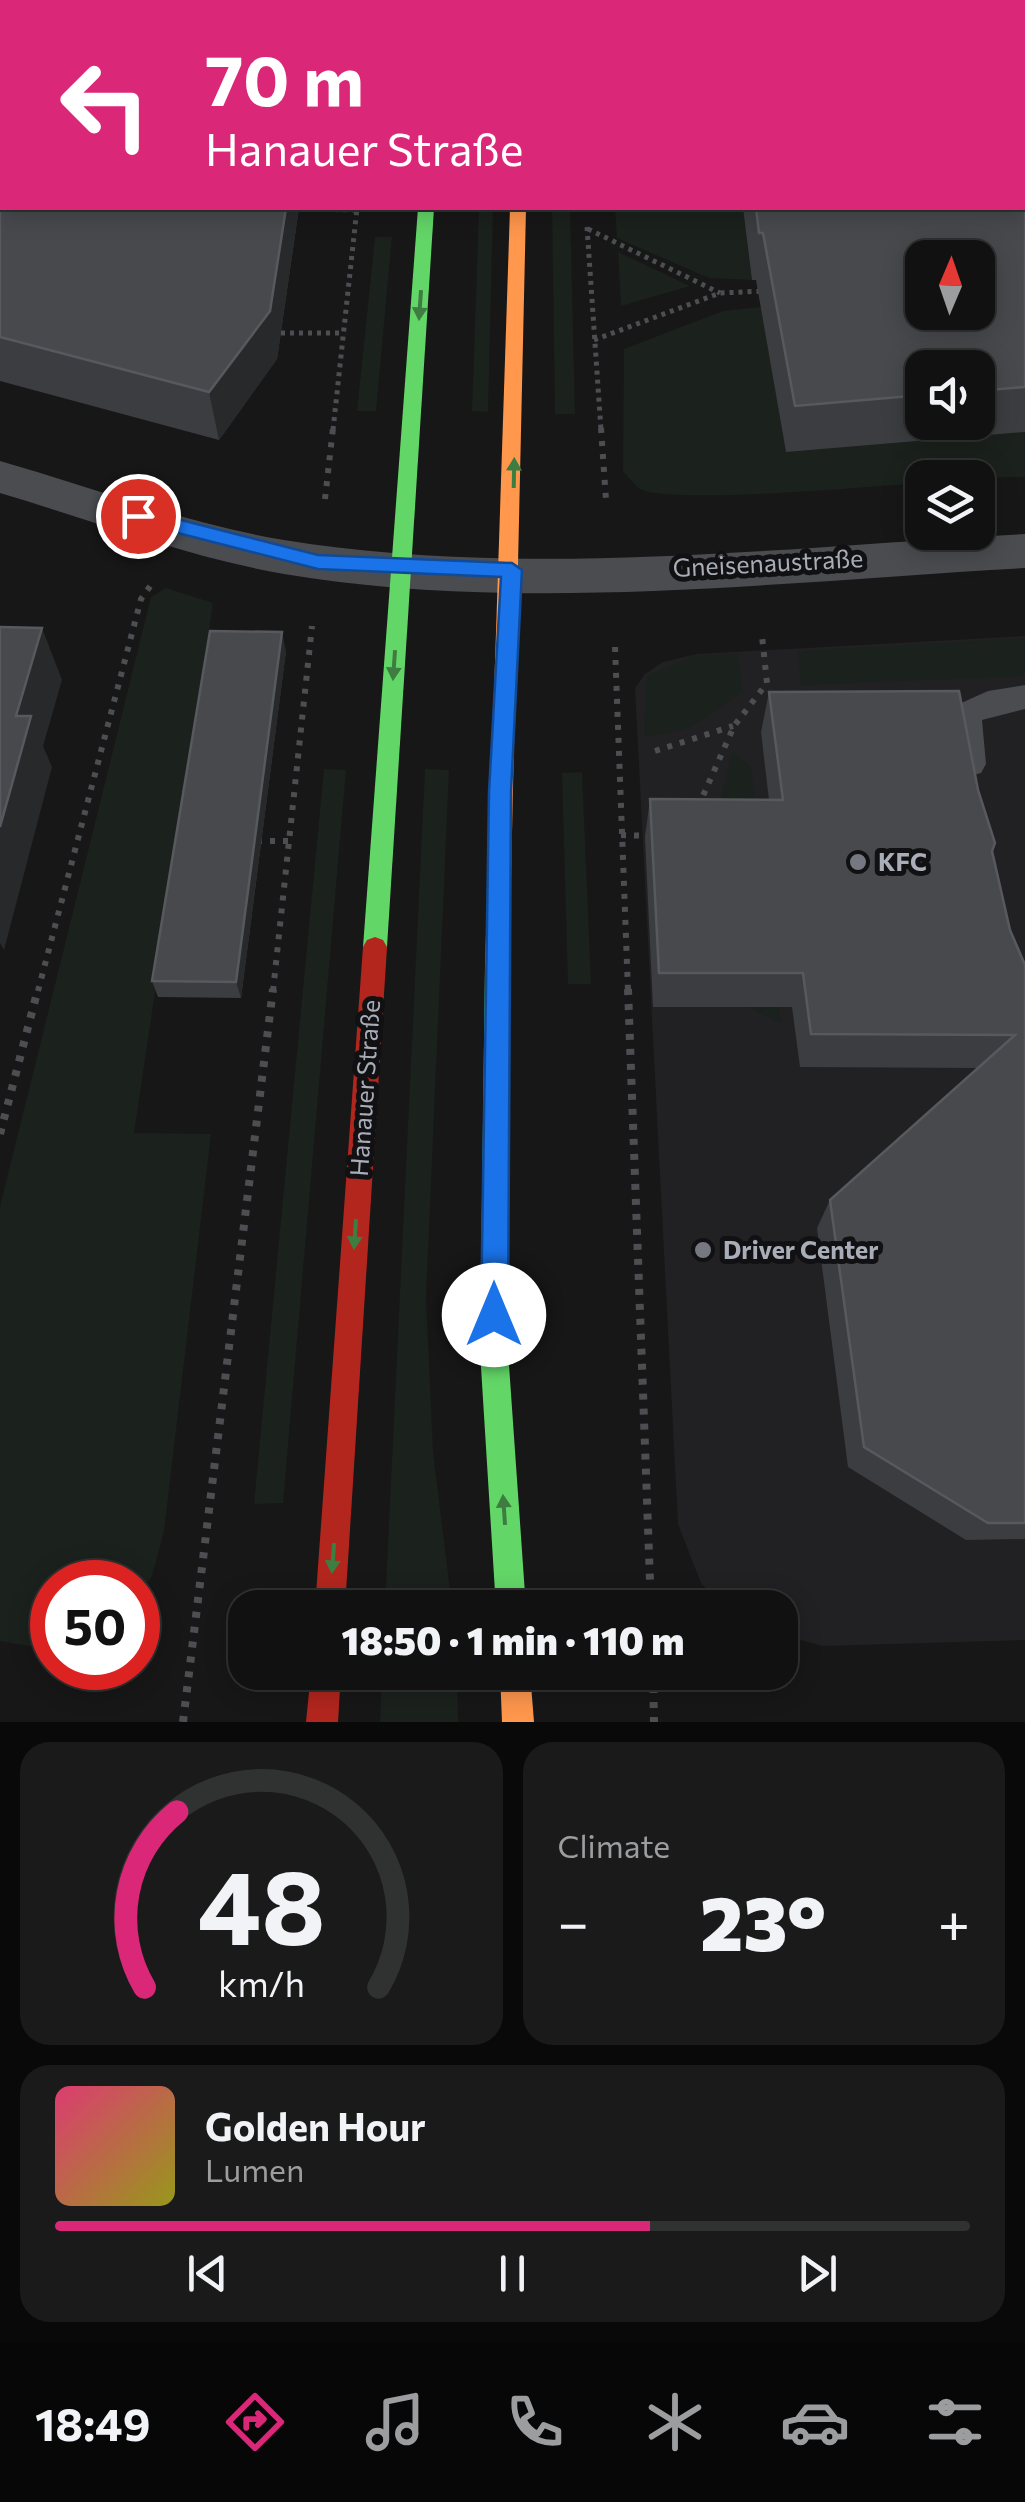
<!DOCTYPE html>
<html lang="en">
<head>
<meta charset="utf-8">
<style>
  :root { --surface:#111; --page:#1a1a1a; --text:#f1f3f6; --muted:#9c9d9f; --line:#303131; --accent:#db2777 }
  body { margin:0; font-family:Commissioner,sans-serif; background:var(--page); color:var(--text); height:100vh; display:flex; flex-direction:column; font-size:38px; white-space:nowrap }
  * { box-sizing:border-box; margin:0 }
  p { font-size:32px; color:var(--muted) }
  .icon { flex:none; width:55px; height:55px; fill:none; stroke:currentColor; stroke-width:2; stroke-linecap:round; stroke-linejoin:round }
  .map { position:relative; height:1722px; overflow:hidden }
  .side { display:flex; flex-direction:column; gap:20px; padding:20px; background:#090909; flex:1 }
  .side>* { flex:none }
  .hud { position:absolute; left:0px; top:0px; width:1025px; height:210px; box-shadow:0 5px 25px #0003,0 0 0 2px var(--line); background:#db2777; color:#fff; overflow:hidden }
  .needle { width:65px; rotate:2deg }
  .fabs { position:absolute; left:905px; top:240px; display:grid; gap:20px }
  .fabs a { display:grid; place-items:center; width:90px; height:90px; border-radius:20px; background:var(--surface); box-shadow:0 5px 25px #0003,0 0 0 2px var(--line); font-size:50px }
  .speed { position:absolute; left:30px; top:1560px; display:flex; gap:20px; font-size:50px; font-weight:700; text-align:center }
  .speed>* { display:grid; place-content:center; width:130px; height:130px; border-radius:50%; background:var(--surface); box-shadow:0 5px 25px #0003,0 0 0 2px var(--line); line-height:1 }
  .speed .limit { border:15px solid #d22; background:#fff; color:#111 }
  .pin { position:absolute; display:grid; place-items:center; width:85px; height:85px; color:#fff; margin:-42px; border:5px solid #fff; border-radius:50%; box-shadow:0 2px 10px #0007 }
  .me { position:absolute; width:110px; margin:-55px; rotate:0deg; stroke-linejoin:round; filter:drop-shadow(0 0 8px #0008) }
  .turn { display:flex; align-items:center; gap:35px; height:210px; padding:0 40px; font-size:45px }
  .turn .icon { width:130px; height:130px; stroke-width:2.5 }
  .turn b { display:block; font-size:70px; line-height:85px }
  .big { font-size:75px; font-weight:800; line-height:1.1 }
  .side .card { flex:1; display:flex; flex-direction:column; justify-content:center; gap:15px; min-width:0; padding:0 35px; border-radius:30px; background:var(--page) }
  .side .dial { align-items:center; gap:0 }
  .dial svg { height:260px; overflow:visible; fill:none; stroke:var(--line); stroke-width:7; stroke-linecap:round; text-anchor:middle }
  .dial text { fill:var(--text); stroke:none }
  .song { display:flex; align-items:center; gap:30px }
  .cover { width:120px; height:120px; border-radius:15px; background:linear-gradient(135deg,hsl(340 70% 55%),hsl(60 70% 35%)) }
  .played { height:10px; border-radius:5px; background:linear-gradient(90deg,var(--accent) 65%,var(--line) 65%) }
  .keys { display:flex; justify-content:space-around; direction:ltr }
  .heat { display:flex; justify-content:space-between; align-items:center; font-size:55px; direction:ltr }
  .side .tiles { flex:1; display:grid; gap:20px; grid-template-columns:1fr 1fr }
  .card:last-child { grid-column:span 2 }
  .trip { position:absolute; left:228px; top:1590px; width:570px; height:100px; border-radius:30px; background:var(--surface); box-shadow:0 5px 25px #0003,0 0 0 2px var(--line); font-weight:800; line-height:100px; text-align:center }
  .dock { display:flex; height:160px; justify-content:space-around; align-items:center; background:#070707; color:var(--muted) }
  .dock .icon { width:70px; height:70px }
  .dock .active { color:var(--accent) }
  .dock b { font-size:45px; color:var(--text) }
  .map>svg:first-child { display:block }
  .built { fill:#212124 }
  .green { fill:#1b211c }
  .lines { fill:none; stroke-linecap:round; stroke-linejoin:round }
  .path-far2 { stroke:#4d4e52; stroke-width:5; stroke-dasharray:4 5; stroke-linecap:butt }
  .path-far1 { stroke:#4d4e52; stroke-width:6; stroke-dasharray:5 8; stroke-linecap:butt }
  .path { stroke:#4d4e52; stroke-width:8; stroke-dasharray:6 9; stroke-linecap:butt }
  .lane { fill:#4b4c50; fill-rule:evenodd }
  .street { fill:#4b4c50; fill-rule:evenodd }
  .fast { fill:#63d668; fill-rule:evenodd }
  .slow { fill:#ff974d; fill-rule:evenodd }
  .jam { fill:#b3261e; fill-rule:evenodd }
  .wall { fill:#3c3d40; fill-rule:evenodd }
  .shaded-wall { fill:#28292a }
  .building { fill:#48494d; stroke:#57595e; stroke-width:2.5; fill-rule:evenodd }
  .oneway { fill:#3e7d42 }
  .route { fill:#1a73e8; stroke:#114b97; stroke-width:2.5 }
  .poi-dot { fill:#757880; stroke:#111113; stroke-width:4 }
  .labels { text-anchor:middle; stroke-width:10; stroke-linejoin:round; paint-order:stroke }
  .street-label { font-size:25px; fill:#a8adb8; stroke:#111113 }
  .poi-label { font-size:25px; font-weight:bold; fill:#a8adb8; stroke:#111113; text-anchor:start }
</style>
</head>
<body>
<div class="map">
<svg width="1025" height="1722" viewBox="0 0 1025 1722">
  <rect width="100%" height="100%" fill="#171717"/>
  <polygon class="built" points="1025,636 1025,1640 822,1646 780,1634 780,1608 723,1607 701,1583 678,1524 635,688 645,674 663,662 697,654"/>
  <g class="green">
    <polygon points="479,208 493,208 488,412 472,411"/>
    <polygon points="552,208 570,208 575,414 555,414"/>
    <polygon points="615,208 743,208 752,280 709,278 617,238"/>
    <polygon points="375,237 392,237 376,411 357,411"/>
    <polygon points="618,252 690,286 621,306"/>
    <path d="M761 307 786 451 1025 432V477L922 478V483C877 486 669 505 640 489 634 485 628 476 623 472L624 349 723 311Z"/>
    <polygon points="166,588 213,603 134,1133 211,1134 164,1531 152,1576 138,1598 138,1582 52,1582 52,1650 0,1641 0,1207 151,597"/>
    <polygon points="1025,638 1025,676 801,685 798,651"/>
    <path d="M738 654 742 691C711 717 686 735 644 736L646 676 696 655Z"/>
    <polygon points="732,753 751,767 781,1023 742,1004 715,820"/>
    <polygon points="324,769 346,770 283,1503 254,1504"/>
    <polygon points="425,769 449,770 426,1297 433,1452 452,1607 385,1608"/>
    <polygon points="582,772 591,984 568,984 562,773"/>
    <polygon points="382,1673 457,1673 458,1722 380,1722"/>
  </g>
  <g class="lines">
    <g class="path-far2">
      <polyline points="298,209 356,210"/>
      <polyline points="587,227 601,430"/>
      <polyline points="588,229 720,293"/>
      <polyline points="281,333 343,333"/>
      <polyline points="594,340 720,293 765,291"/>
      <polyline points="333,430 357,208"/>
    </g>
    <g class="path-far1">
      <polyline points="601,428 606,500"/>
      <polyline points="325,499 333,428"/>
      <polyline points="615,647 628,991"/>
      <polyline points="655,751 733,726"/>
      <polyline points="698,807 734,726 767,683 762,636"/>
      <polyline points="621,835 653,836"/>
      <polyline points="257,841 291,841"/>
      <polyline points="38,991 141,599 151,585"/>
      <polyline points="273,991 312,626"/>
    </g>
    <g class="path">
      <polyline points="628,989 651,1608"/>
      <polyline points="0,1134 38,989"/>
      <polyline points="653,1672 654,1722"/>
      <polyline points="183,1722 273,989"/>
    </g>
    <polygon class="lane" points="1025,685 1025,709 982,720 986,764 981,773 970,776 959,773 949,727 959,704 988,691"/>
    <path class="street" d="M0 461C94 488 187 524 284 540 524 579 784 547 1025 534V568C787 581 520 614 284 574 187 557 94 521 0 493Z"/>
    <g class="fast">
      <polygon points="418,208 434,208 387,947 383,954 375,957 367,954 363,947"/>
      <polygon points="497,956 505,959 509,966 508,1351 526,1608 496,1608 480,1351 485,966 489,959"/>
    </g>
    <g class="slow">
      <polygon points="510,208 526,208 509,966 505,973 497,976 489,973 485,966"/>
      <polygon points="500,1672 530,1672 534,1722 502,1722"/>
    </g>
    <g class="jam">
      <rect x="433" y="0" width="14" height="2"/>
      <rect x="514" y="0" width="14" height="2"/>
      <polygon points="375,937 383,940 387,947 345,1608 315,1608 363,947 367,940"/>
      <polygon points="311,1672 341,1672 338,1722 306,1722"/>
    </g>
  </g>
  <g class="wall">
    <polygon points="0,0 60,0 2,208 299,208 277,359 219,440 0,381"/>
    <path d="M829 0H1025V432L786 452 756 280H752L743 208H1022V2H831ZM922 368H978V422H922Z"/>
    <polygon points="286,651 241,998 158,997 152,981"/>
    <polygon points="769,692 978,790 1010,930 1025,965 1025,1539 966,1540 848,1467 817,1228 830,1200 978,1068 800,1067 792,1007 653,1007 645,837 650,799 769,800 761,732"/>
  </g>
  <g class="shaded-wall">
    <polygon points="35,0 60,0 59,2 34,2"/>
    <polygon points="2,115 2,208 0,207 0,124"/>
    <polygon points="286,208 299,208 277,359 219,440 209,392"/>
    <polygon points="42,628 62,680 43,746 52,767 4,950 0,943 0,827 16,716"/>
    <polygon points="282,632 286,651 241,998 236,982"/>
  </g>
  <g class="building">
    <polygon points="0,0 35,0 34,2 2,2 2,115 0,124"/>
    <rect x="222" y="0" width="102" height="2"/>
    <path d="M857 0H1025V387L978 391V368H922V395L795 406 763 233H759L756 208H1022V2H858ZM922 258H978V312H922Z"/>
    <polygon points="0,167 2,167 2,208 286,208 270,311 209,392 0,337"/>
    <polygon points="0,627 42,628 16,716 31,716 0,827"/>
    <polygon points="210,631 282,632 236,982 152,981"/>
    <polygon points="959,691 978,790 995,843 992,851 1010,930 1025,965 1025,1523 988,1523 864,1447 830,1200 1015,1035 811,1034 803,973 659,973 650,799 783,800 769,692"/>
  </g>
  <defs><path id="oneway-solid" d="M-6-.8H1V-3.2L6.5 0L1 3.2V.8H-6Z" transform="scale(2.5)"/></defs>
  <g class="oneway">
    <use href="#oneway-solid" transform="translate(420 305) rotate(94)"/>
    <use href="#oneway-solid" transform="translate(514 473) rotate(-89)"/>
    <use href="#oneway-solid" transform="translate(394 665) rotate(94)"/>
    <use href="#oneway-solid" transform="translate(355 1234) rotate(94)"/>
    <use href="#oneway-solid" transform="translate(504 1510) rotate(-94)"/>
    <use href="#oneway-solid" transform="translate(333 1558) rotate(94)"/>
  </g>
  <polygon class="route" points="138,509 318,555 512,563 522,570 511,792 508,1315 504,1325 494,1329 485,1325 481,1315 489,792 501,577 318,569 131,521 131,511"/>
  <g class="poi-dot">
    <circle cx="858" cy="862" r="10"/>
    <circle cx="703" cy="1250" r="10"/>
  </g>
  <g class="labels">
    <g class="street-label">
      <text transform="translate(768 563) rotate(-3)" y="9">Gneisenaustraße</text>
      <text transform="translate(365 1088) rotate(-86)" y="9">Hanauer Straße</text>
    </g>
    <g class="poi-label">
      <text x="878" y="871">KFC</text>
      <text x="723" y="1259">Driver Center</text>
    </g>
  </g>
</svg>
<div class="fabs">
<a><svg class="needle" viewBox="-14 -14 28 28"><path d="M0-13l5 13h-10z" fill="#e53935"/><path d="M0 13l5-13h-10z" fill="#9c9d9f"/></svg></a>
<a><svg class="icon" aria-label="sound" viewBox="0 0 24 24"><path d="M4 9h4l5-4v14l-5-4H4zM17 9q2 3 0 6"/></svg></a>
<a><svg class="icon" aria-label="layers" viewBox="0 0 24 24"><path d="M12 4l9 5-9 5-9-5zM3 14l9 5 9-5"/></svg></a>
</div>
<div class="speed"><div class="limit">50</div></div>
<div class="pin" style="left:138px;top:516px;background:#d93025"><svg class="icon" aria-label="arrive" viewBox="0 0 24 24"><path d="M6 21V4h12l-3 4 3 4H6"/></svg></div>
<svg class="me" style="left:494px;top:1315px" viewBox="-20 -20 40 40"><circle r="19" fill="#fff"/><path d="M0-13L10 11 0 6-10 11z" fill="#1a73e8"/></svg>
<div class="trip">18:50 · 1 min · 110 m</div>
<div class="hud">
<div class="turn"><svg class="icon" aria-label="left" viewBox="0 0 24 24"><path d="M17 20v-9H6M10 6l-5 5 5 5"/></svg><div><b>70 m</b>Hanauer Straße</div></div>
</div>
</div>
<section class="side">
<div class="tiles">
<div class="card dial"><svg viewBox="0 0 100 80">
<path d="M14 69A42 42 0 1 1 86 69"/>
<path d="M14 69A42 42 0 0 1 24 15" stroke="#db2777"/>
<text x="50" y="56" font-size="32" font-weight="700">48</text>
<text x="50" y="72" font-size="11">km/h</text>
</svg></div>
<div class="card"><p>Climate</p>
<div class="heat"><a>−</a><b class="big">23°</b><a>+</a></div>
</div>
<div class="card">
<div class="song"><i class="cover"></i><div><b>Golden Hour</b><p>Lumen</p></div></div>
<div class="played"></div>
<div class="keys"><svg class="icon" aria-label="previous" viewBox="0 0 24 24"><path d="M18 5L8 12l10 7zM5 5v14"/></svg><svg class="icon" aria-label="pause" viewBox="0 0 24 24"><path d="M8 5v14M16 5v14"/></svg><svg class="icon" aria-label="next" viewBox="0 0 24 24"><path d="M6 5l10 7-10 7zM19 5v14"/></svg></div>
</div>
</div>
</section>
<nav class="dock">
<b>18:49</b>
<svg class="icon active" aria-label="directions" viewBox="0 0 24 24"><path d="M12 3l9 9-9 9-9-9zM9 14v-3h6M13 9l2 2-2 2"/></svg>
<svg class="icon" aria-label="music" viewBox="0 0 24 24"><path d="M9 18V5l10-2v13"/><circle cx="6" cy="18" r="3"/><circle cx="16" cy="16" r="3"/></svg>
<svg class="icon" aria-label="phone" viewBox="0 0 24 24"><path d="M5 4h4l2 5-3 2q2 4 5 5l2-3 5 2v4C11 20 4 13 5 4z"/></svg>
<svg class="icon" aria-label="climate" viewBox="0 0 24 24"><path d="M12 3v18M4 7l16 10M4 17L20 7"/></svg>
<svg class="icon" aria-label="car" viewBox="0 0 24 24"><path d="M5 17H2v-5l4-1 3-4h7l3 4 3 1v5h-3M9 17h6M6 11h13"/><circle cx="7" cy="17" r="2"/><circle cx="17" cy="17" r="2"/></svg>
<svg class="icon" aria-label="filters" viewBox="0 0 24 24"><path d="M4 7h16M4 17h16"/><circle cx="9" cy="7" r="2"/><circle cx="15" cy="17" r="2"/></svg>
</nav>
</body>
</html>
